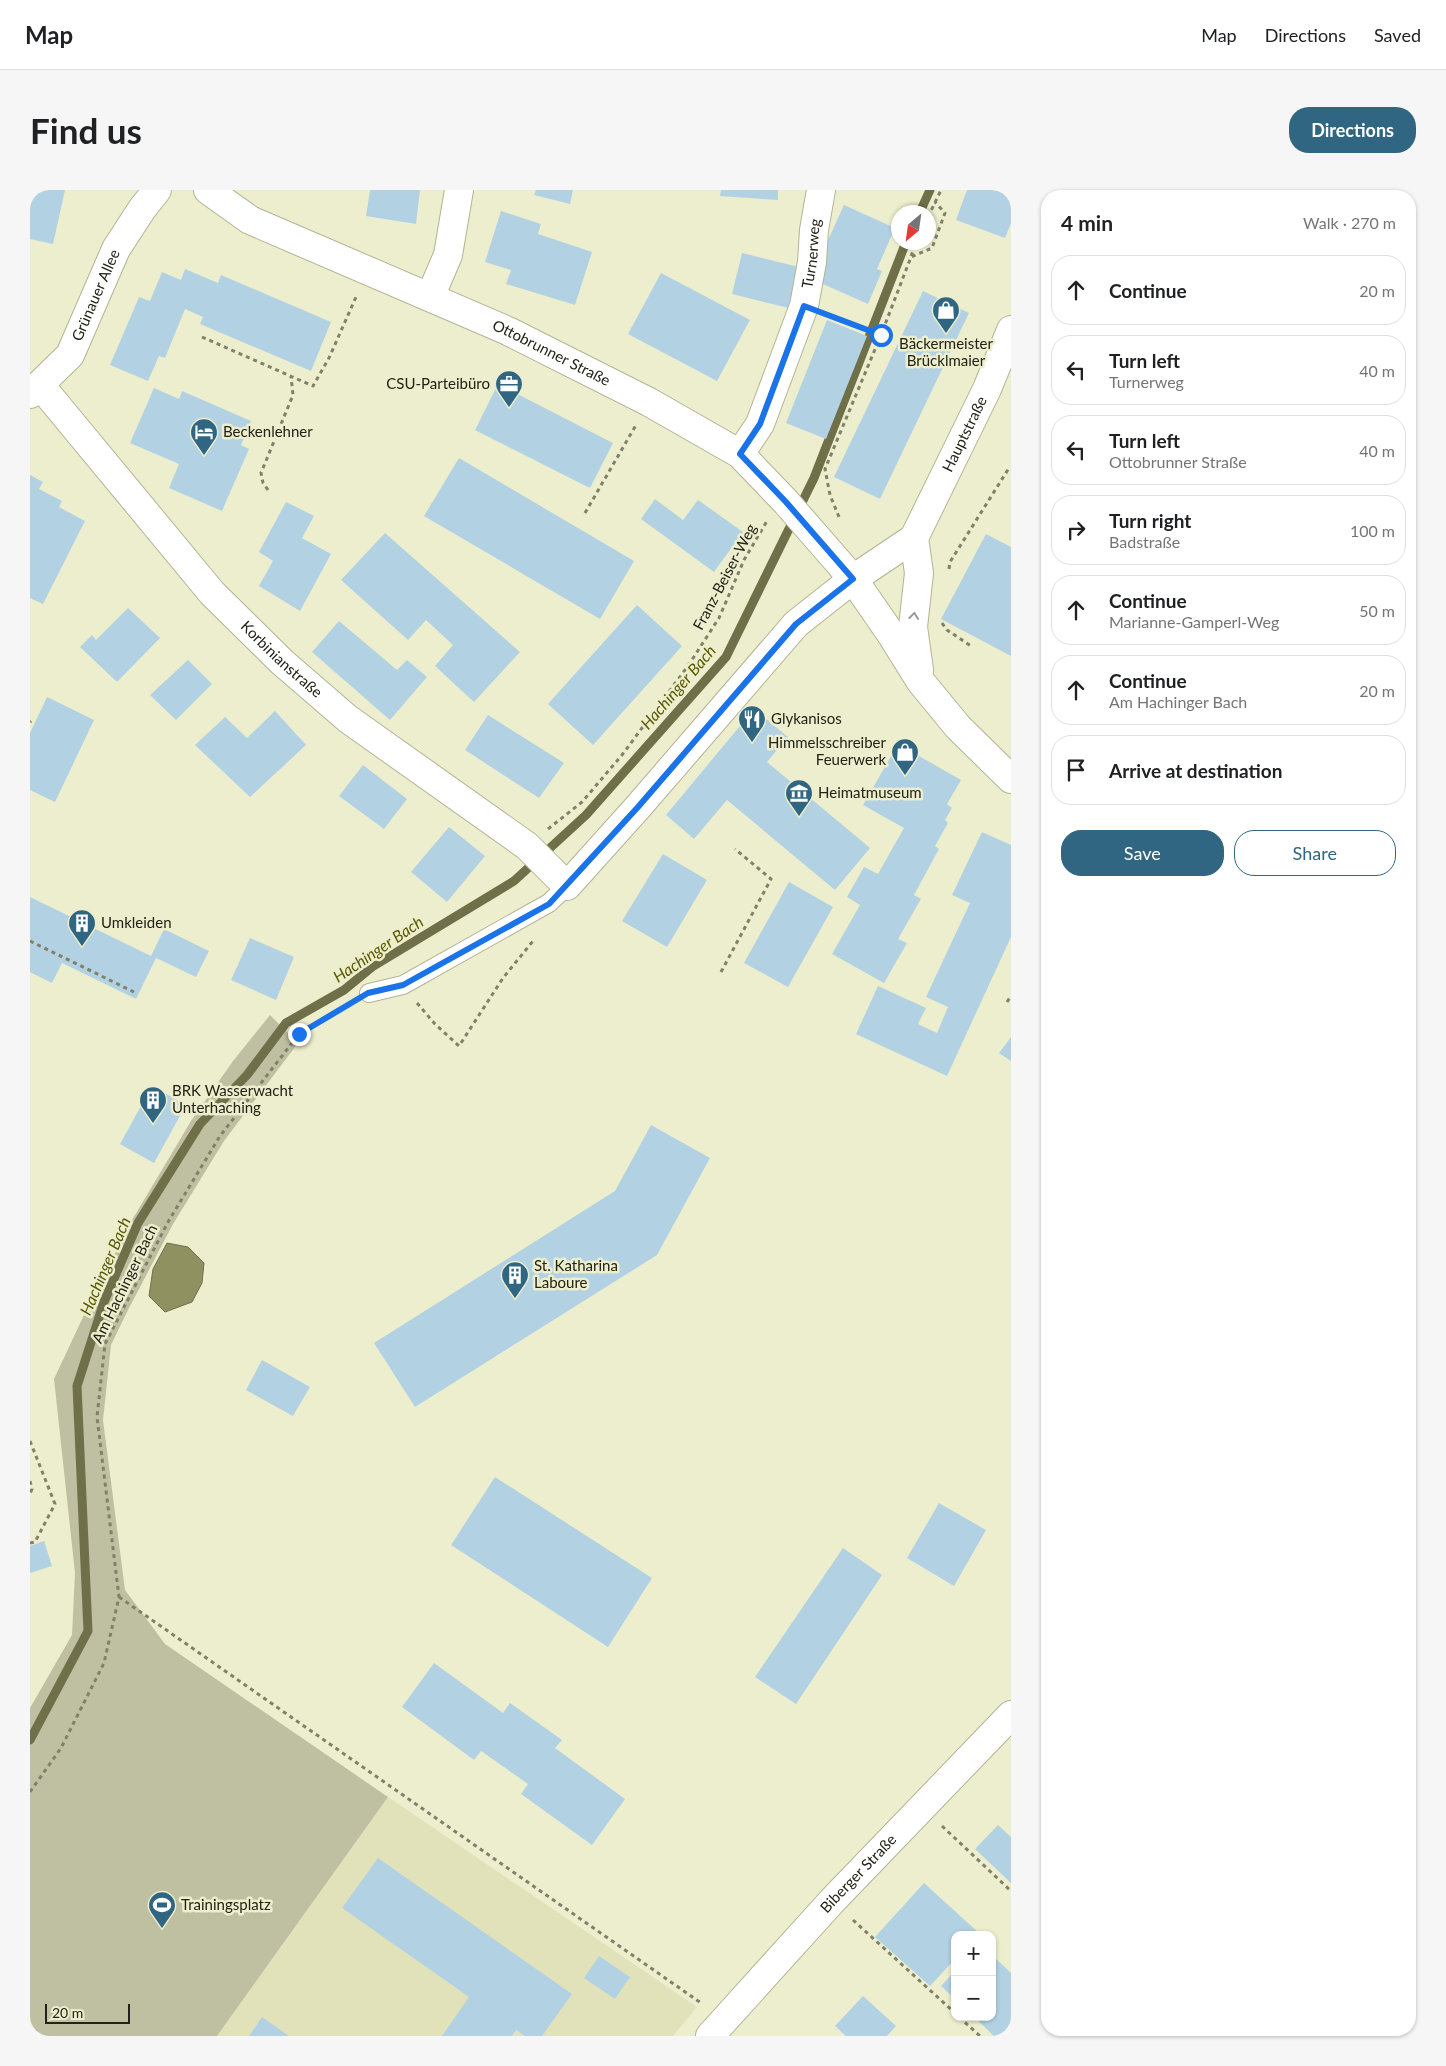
<!DOCTYPE html>
<html lang="en">
<head>
<meta charset="utf-8">
<style>
	:root { --surface:#fff; --page:#f6f6f6; --text:#202124; --muted:#757577; --line:#e0e0e0; --accent:#306681 }
	body { margin:0; font-family:Lato,sans-serif; background:var(--page); color:var(--text) }
	.controls { position:absolute; right:15px; bottom:15px; display:grid; overflow:hidden; border-radius:10px; box-shadow:0 1px 4px #0004 }
	.controls button { width:45px; height:45px; display:grid; place-items:center; padding:0; border:0; border-bottom:1px solid var(--line); background:var(--surface); color:var(--text); font:25px sans-serif }
	.compass { position:absolute; left:861px; top:15px; width:45px; height:45px; border-radius:50%; background:var(--surface); box-shadow:0 1px 4px #0004; rotate:209deg }
	.scale { position:absolute; left:15px; bottom:12px; width:85px; box-sizing:border-box; padding-left:5px; border:2px solid #222216; border-top:0; font-size:14px; line-height:18px; white-space:nowrap; color:#222216; -webkit-text-stroke:4px #edeecd; paint-order:stroke }
	.stop { position:absolute; width:15px; height:15px; margin:-11px; border:4px solid #1a73e8; border-radius:50%; background:#fff }
	.stop.end { background:#1a73e8; border-color:#fff; box-shadow:0 1px 5px #0008 }
	.list { margin:0; padding:0; list-style:none }
	h2 { display:flex; justify-content:space-between; align-items:center; height:65px; margin:0; padding:0 20px; font-size:21px }
	h2 small { font-size:16px; font-weight:400; color:var(--muted) }
	.list li { display:grid; grid-template-columns:32px 1fr auto; gap:15px; align-items:center; box-sizing:border-box; height:70px; margin:0 10px 10px; padding:0 10px; border:1px solid var(--line); border-radius:20px }
	.list b { display:block; font-size:19px; white-space:nowrap }
	.list p { margin:0; font-size:16px; white-space:nowrap; color:var(--muted) }
	.list em { font-size:16px; font-style:normal; color:var(--muted) }
	.actions { display:flex; gap:10px; padding:15px 20px }
	.actions a { flex:1; padding:11px 0; border:1px solid var(--accent); border-radius:20px; text-align:center; font-size:18px; color:var(--accent) }
	.actions .main { background:var(--accent); color:#fff }
	.icon { flex:none; width:28px; height:28px; fill:none; stroke:currentColor; stroke-width:2; stroke-linecap:round; stroke-linejoin:round }
	.map { position:relative; flex:none; width:981px; height:1846px; overflow:hidden; border-radius:20px }
	header { display:flex; align-items:center; gap:30px; box-sizing:border-box; height:70px; padding:0 25px; background:var(--surface); border-bottom:1px solid var(--line) }
	header strong { font-size:24px }
	nav { display:flex; gap:28px; margin-inline-start:auto; font-size:18px }
	.intro { display:flex; align-items:center; justify-content:space-between; box-sizing:border-box; height:120px; padding:0 30px }
	h1 { margin:0; font-size:35px }
	.button { padding:12px 22px; border-radius:20px; background:var(--accent); color:#fff; font-size:18px; font-weight:700 }
	main { display:flex; gap:30px; padding:0 30px }
	aside { flex:1; background:var(--surface); border-radius:20px; box-shadow:0 1px 4px #0004 }
	.map>svg:first-child { display:block }
	.built { fill:#e1e2ba }
	.green { fill:#bfc0a1 }
	.water { fill:#909161; stroke:#6f704a }
	.lines { fill:none; stroke-linecap:round; stroke-linejoin:round }
	.stream { stroke:#6f704a; stroke-width:9 }
	.building { fill:#b2d2e4 }
	.lane-casing { stroke:#b2b495; stroke-width:20 }
	.street-casing { stroke:#b2b495; stroke-width:30 }
	.secondary-casing { stroke:#b2b495; stroke-width:30 }
	.path { stroke:#80816b; stroke-width:3; stroke-dasharray:4 4; stroke-linecap:butt }
	.lane { stroke:#fff; stroke-width:18 }
	.street { stroke:#fff; stroke-width:28 }
	.secondary { stroke:#fff; stroke-width:28 }
	.oneway { stroke:#9c9c96 }
	.route { stroke:#1a73e8; stroke-width:6 }
	.labels { text-anchor:middle; stroke-width:5; stroke-linejoin:round; paint-order:stroke }
	.street-label { font-size:15px; fill:#222216; stroke:#edeecd }
	.poi-label { font-size:15px; fill:#222216; stroke:#edeecd; text-anchor:start }
	.water-label { font-size:16px; font-style:italic; fill:#5a5901; stroke:#edeecd }
</style>
</head>
<body>
<header>
<strong>Map</strong>
<nav><a>Map</a><a>Directions</a><a>Saved</a></nav>
</header>
<div class="intro"><h1>Find us</h1><a class="button">Directions</a></div>
<main>
<div class="map">
<svg width="981" height="1846" viewBox="0 0 981 1846">
	<rect width="100%" height="100%" fill="#edeecd"/>
	<!-- built -->
	<path class="built" d="M358,1607L667,1817L643,1846H187Z"/>
	<!-- green -->
	<path class="green" d="M240,825L268,853L194,951L143,1034L98,1120L81,1155L73,1230L95,1400L135,1454L358,1607L187,1846H8L0,1841V1518L42,1445L45,1383L24,1189L61,1110L102,1030L161,931L203,871Z"/>
	<!-- water -->
	<path class="water" d="M137,1053L158,1057L174,1073L172,1093L162,1112L135,1122L119,1106L123,1079Z"/>
	<g class="lines">
		<!-- stream -->
		<path class="stream" d="M890,22L900,0
			M0,1550L58,1441L47,1196L74,1112L108,1033L170,934L217,885L256,833L314,800L342,777L484,691L556,625L696,467L784,288L876,52"/>
	</g>
	<!-- building -->
	<path class="building" d="M0,0H35L23,54L0,49Z
		M340,0H390L386,34L336,26Z
		M506,0H543L540,14L504,5Z
		M691,0H748V10L690,6Z
		M937,0H981V33L975,48L926,30Z
		M814,15L865,38L847,79L852,81L838,114L786,91L798,63L793,61Z
		M471,21L511,34L508,44L562,62L545,115L476,94L481,80L455,72Z
		M712,63L777,79L767,120L702,104Z
		M155,79L188,93L191,85L301,132L281,181L170,134L173,127L155,119L135,168L129,166L118,191L80,175L109,107L120,111L132,82L151,90Z
		M631,83L720,130L687,191L598,144Z
		M893,101L939,123L850,309L804,287Z
		M797,130L837,146L796,249L756,233Z
		M468,194L583,253L560,298L445,240Z
		M124,198L149,209L152,201L221,231L211,255L219,259L192,321L139,298L149,274L100,253Z
		M429,268L604,371L570,429L394,326Z
		M0,285L13,292L9,299L32,311L29,317L55,331L13,414L0,408Z
		M625,309L653,330L668,310L713,342L684,382L611,329Z
		M256,312L284,326L272,348L301,364L270,421L229,396L243,371L229,362Z
		M355,343L490,462L444,512L405,476L423,455L396,430L378,450L311,390Z
		M956,344L981,357V466L911,429Z
		M607,415L652,456L563,555L518,514Z
		M98,418L130,448L87,492L50,457L62,445L66,450Z
		M309,431L367,480L377,470L397,487L360,530L282,462Z
		M158,470L182,494L146,530L120,505Z
		M17,507L64,530L25,612L0,600V543Z
		M724,519L758,547L737,572L840,658L805,700L697,610L664,649L636,625Z
		M245,521L276,555L220,607L165,555L195,527L217,548Z
		M458,525L534,573L509,608L435,560Z
		M868,554L931,590L917,614L922,618L915,630L918,633L905,656L909,659L884,705L891,709L868,749L877,753L854,793L802,764L830,715L817,707L834,677L848,684L874,638L833,615Z
		M333,575L377,609L354,639L309,606Z
		M419,637L455,666L417,712L381,682Z
		M952,642L981,655V747L917,886L826,844L848,796L896,818L888,834L907,843L918,817L896,807L940,713L922,705Z
		M633,664L677,690L637,757L592,731Z
		M759,692L803,717L758,797L714,773Z
		M0,707L121,766L134,739L179,761L166,787L126,768L106,809L32,773L22,793L0,782Z
		M220,748L264,767L246,810L201,790Z
		M981,847V871L969,863Z
		M122,896L156,915L124,973L90,954Z
		M621,935L680,968L627,1065L385,1217L344,1153L585,1001Z
		M232,1170L280,1197L263,1226L216,1200Z
		M465,1287L622,1388L578,1457L421,1355Z
		M909,1313L956,1340L924,1396L877,1368Z
		M14,1351L22,1376L0,1383V1356Z
		M813,1358L852,1385L766,1514L725,1487Z
		M404,1473L473,1523L480,1513L532,1550L525,1558L595,1609L562,1655L491,1604L498,1594L451,1561L444,1570L372,1517Z
		M968,1635L981,1647V1693L945,1659Z
		M348,1668L542,1804L512,1846H495L486,1840L482,1846H412L439,1807L312,1718Z
		M894,1693L949,1743L947,1745H925V1769L900,1796L845,1747Z
		M962,1765L981,1783V1846H964L944,1827H962Z
		M569,1766L600,1787L585,1809L554,1788Z
		M925,1781V1809L911,1796Z
		M833,1806L866,1836L857,1846H816L805,1836Z
		M232,1827L259,1846H219Z"/>
	<g class="lines">
		<!-- lane casing -->
		<g class="lane-casing">
			<path id="lane" d="M339,803L373,795L519,713L537,696"/>
		</g>
		<!-- street casing -->
		<g class="street-casing">
			<g id="street">
				<path d="M400,107L418,65L429,0"/>
				<path id="s1" d="M10,195L182,403L252,472L318,529L497,656L537,696L608,617L766,434L823,389"/>
				<path id="s2" d="M0,204L40,165L86,59L112,19L127,0"/>
				<path id="s3" d="M710,264L730,234L774,116L782,72L784,40L791,0"/>
			</g>
		</g>
		<!-- secondary casing -->
		<g class="secondary-casing">
			<g id="secondary">
				<path id="s4" d="M178,0L220,30L478,141L619,212L710,264L756,312L823,389L861,444L891,492L928,537L981,589"/>
				<path d="M884,348L889,383L883,437L889,480"/>
				<path id="s5" d="M823,389L884,348L957,199L981,140"/>
				<path id="s6" d="M680,1846L802,1711L981,1525"/>
			</g>
		</g>
		<!-- path -->
		<path class="path" d="M898,27L911,0
			M881,66L887,52
			M800,125L851,145
			M172,147L283,196L299,168L326,107
			M238,300L233,293L231,283L263,205L261,187
			M555,323L606,235
			M809,327L800,305L795,279L851,145L881,67L902,58L915,23L905,12
			M919,379L920,372L979,278
			M912,433L917,440L941,456
			M0,532L1,531
			M518,639L552,612L592,565L658,476L689,428L714,370L737,331
			M0,751L104,802
			M691,782L741,689L705,659
			M977,812L981,806
			M387,813L405,834L429,856L473,788L503,751
			M0,1251L25,1314L5,1352L0,1353
			M0,1291L2,1299L0,1304
			M89,1407L671,1813
			M0,1602L31,1558L74,1473L89,1407L67,1227L75,1154L138,1032L190,946L269,844L319,815
			M912,1636L981,1701
			M823,1730L925,1823
			M929,1827L950,1846"/>
		<!-- lane -->
		<use href="#lane" class="lane"/>
		<!-- street -->
		<use href="#street" class="street"/>
		<!-- secondary -->
		<use href="#secondary" class="secondary"/>
	</g>
	<!-- one-way arrows -->
	<defs><path id="oneway-chevron" d="M-2-3.5L2.5 0L-2 3.5" fill="none" stroke-width="1.6" stroke-linecap="round" stroke-linejoin="round" transform="scale(1.25)"/></defs>
	<use class="oneway" href="#oneway-chevron" transform="translate(884 426) rotate(-83)"/>
	<g class="lines">
		<!-- route -->
		<path class="route" d="M269,844L338,803L373,795L519,714L608,617L766,434L823,389L756,312L710,264L730,234L774,116L851,145"/>
	</g>
	<!-- icons -->
	<defs>
		<g id="shop-pin" transform="scale(1.4375)"><path d="M0 17L-7.5 6A9.5 9.5 0 1 1 7.5 6Z" fill="#306681" stroke="#edeecd"/><path d="M-5-2.5h2.3a2.7 3.5 0 0 1 5.4 0H5L5.5 6h-11ZM-1.5-2.5h3a1.5 2.3 0 0 0-3 0Z" fill="#fff"/></g>
		<g id="office-pin" transform="scale(1.4375)"><path d="M0 17L-7.5 6A9.5 9.5 0 1 1 7.5 6Z" fill="#306681" stroke="#edeecd"/><path d="M-6-3h4V-5.5h4V-3h4V5H-6ZM-1-4.5V-3h2v-1.5ZM-6 0V1H6V0Z" fill="#fff"/></g>
		<g id="hotel-pin" transform="scale(1.4375)"><path d="M0 17L-7.5 6A9.5 9.5 0 1 1 7.5 6Z" fill="#306681" stroke="#edeecd"/><path d="M-6-4.5h1.5V1H6V5H4.5V3h-9V5H-6ZM-4 0a1.8 1.8 0 1 1 3.6 0ZM.5 0V-2.5h3Q6-2.5 6 0Z" fill="#fff"/></g>
		<g id="restaurant-pin" transform="scale(1.4375)"><path d="M0 17L-7.5 6A9.5 9.5 0 1 1 7.5 6Z" fill="#306681" stroke="#edeecd"/><path d="M-5-6h1v4h1v-4h1v4h1v-4h1v5L-1.5 .5V6h-2V.5L-5-1ZM5-6V6H3V1.5H1.5Q1.5-4 5-6Z" fill="#fff"/></g>
		<g id="museum-pin" transform="scale(1.4375)"><path d="M0 17L-7.5 6A9.5 9.5 0 1 1 7.5 6Z" fill="#306681" stroke="#edeecd"/><path d="M0-6L6-3V-2H-6V-3ZM-5-1h2V3h-2ZM-1-1h2V3h-2ZM3-1h2V3H3ZM-6 4H6V6H-6Z" fill="#fff"/></g>
		<g id="building-pin" transform="scale(1.4375)"><path d="M0 17L-7.5 6A9.5 9.5 0 1 1 7.5 6Z" fill="#306681" stroke="#edeecd"/><path d="M-4-6H4V6H1V3H-1V6H-4ZM-2.5-4.3h1.7v1.8h-1.7ZM.8-4.3h1.7v1.8H.8ZM-2.5-1h1.7V.8h-1.7ZM.8-1h1.7V.8H.8Z" fill="#fff"/></g>
		<g id="stadium-pin" transform="scale(1.4375)"><path d="M0 17L-7.5 6A9.5 9.5 0 1 1 7.5 6Z" fill="#306681" stroke="#edeecd"/><path d="M0-5a6.5 5 0 1 0 0 10a6.5 5 0 1 0 0-10ZM-3.5-1.8h7v3.6h-7Z" fill="#fff"/></g>
	</defs>
	<g fill-rule="evenodd">
		<use href="#shop-pin" x="916" y="120"/>
		<use href="#office-pin" x="479" y="194"/>
		<use href="#hotel-pin" x="174" y="242"/>
		<use href="#restaurant-pin" x="722" y="529"/>
		<use href="#shop-pin" x="875" y="562"/>
		<use href="#museum-pin" x="769" y="603"/>
		<use href="#building-pin" x="52" y="733"/>
		<use href="#building-pin" x="123" y="910"/>
		<use href="#building-pin" x="485" y="1085"/>
		<use href="#stadium-pin" x="132" y="1715"/>
	</g>
	<g class="labels">
		<!-- street labels -->
		<g class="street-label">
			<text dy="5" stroke="none"><textPath href="#s3" startOffset="215">Turnerweg</textPath></text>
			<text dy="5" stroke="none"><textPath href="#s2" startOffset="121">Grünauer Allee</textPath></text>
			<text dy="5" stroke="none"><textPath href="#s4" startOffset="381">Ottobrunner Straße</textPath></text>
			<text dy="5" stroke="none"><textPath href="#s5" startOffset="189">Hauptstraße</textPath></text>
			<text transform="translate(695 387) rotate(-62)" y="5">Franz-Beiser-Weg</text>
			<text dy="5" stroke="none"><textPath href="#s1" startOffset="366">Korbinianstraße</textPath></text>
			<text transform="translate(95 1094) rotate(-64)" y="5">Am Hachinger Bach</text>
			<text dy="5" stroke="none"><textPath href="#s6" startOffset="220">Biberger Straße</textPath></text>
		</g>
		<!-- poi labels -->
		<g class="poi-label">
			<text x="916" y="159" text-anchor="middle">Bäckermeister<tspan x="916" dy="17">Brücklmaier</tspan></text>
			<text x="460" y="199" text-anchor="end">CSU-Parteibüro</text>
			<text x="193" y="247">Beckenlehner</text>
			<text x="741" y="534">Glykanisos</text>
			<text x="856" y="558" text-anchor="end">Himmelsschreiber<tspan x="856" dy="17">Feuerwerk</tspan></text>
			<text x="788" y="608">Heimatmuseum</text>
			<text x="71" y="738">Umkleiden</text>
			<text x="142" y="906">BRK Wasserwacht<tspan x="142" dy="17">Unterhaching</tspan></text>
			<text x="504" y="1081">St. Katharina<tspan x="504" dy="17">Laboure</tspan></text>
			<text x="151" y="1720">Trainingsplatz</text>
		</g>
		<!-- water labels -->
		<g class="water-label">
			<text transform="translate(648 497) rotate(-49)" y="6">Hachinger Bach</text>
			<text transform="translate(348 759) rotate(-34)" y="6">Hachinger Bach</text>
			<text transform="translate(75 1076) rotate(-67)" y="6">Hachinger Bach</text>
		</g>
	</g>
</svg>
<div class="controls">
<button>+</button>
<button>−</button>
</div>
<svg class="compass" viewBox="-18 -18 36 36"><path d="M0-13l5 13h-10z" fill="#e53935"/><path d="M0 13l5-13h-10z" fill="#757577"/></svg>
<div class="scale">20 m</div>
<div class="stop" style="left:851px;top:145px"></div>
<div class="stop end" style="left:269px;top:844px"></div>
</div>
<aside>
<h2>4 min<small>Walk · 270 m</small></h2>
<ul class="list">
<li><svg class="icon" aria-label="ahead" viewBox="0 0 24 24"><path d="M12 20V5M6 11l6-6 6 6"/></svg><div><b>Continue</b></div><em>20 m</em></li>
<li><svg class="icon" aria-label="left" viewBox="0 0 24 24"><path d="M17 20v-9H6M10 6l-5 5 5 5"/></svg><div><b>Turn left</b><p>Turnerweg</p></div><em>40 m</em></li>
<li><svg class="icon" aria-label="left" viewBox="0 0 24 24"><path d="M17 20v-9H6M10 6l-5 5 5 5"/></svg><div><b>Turn left</b><p>Ottobrunner Straße</p></div><em>40 m</em></li>
<li><svg class="icon" aria-label="right" viewBox="0 0 24 24"><path d="M7 20v-9h11M14 6l5 5-5 5"/></svg><div><b>Turn right</b><p>Badstraße</p></div><em>100 m</em></li>
<li><svg class="icon" aria-label="ahead" viewBox="0 0 24 24"><path d="M12 20V5M6 11l6-6 6 6"/></svg><div><b>Continue</b><p>Marianne-Gamperl-Weg</p></div><em>50 m</em></li>
<li><svg class="icon" aria-label="ahead" viewBox="0 0 24 24"><path d="M12 20V5M6 11l6-6 6 6"/></svg><div><b>Continue</b><p>Am Hachinger Bach</p></div><em>20 m</em></li>
<li><svg class="icon" aria-label="arrive" viewBox="0 0 24 24"><path d="M6 21V4h12l-3 4 3 4H6"/></svg><div><b>Arrive at destination</b></div></li>
</ul>
<div class="actions"><a class="main">Save</a><a>Share</a></div>
</aside>
</main>
</body>
</html>
